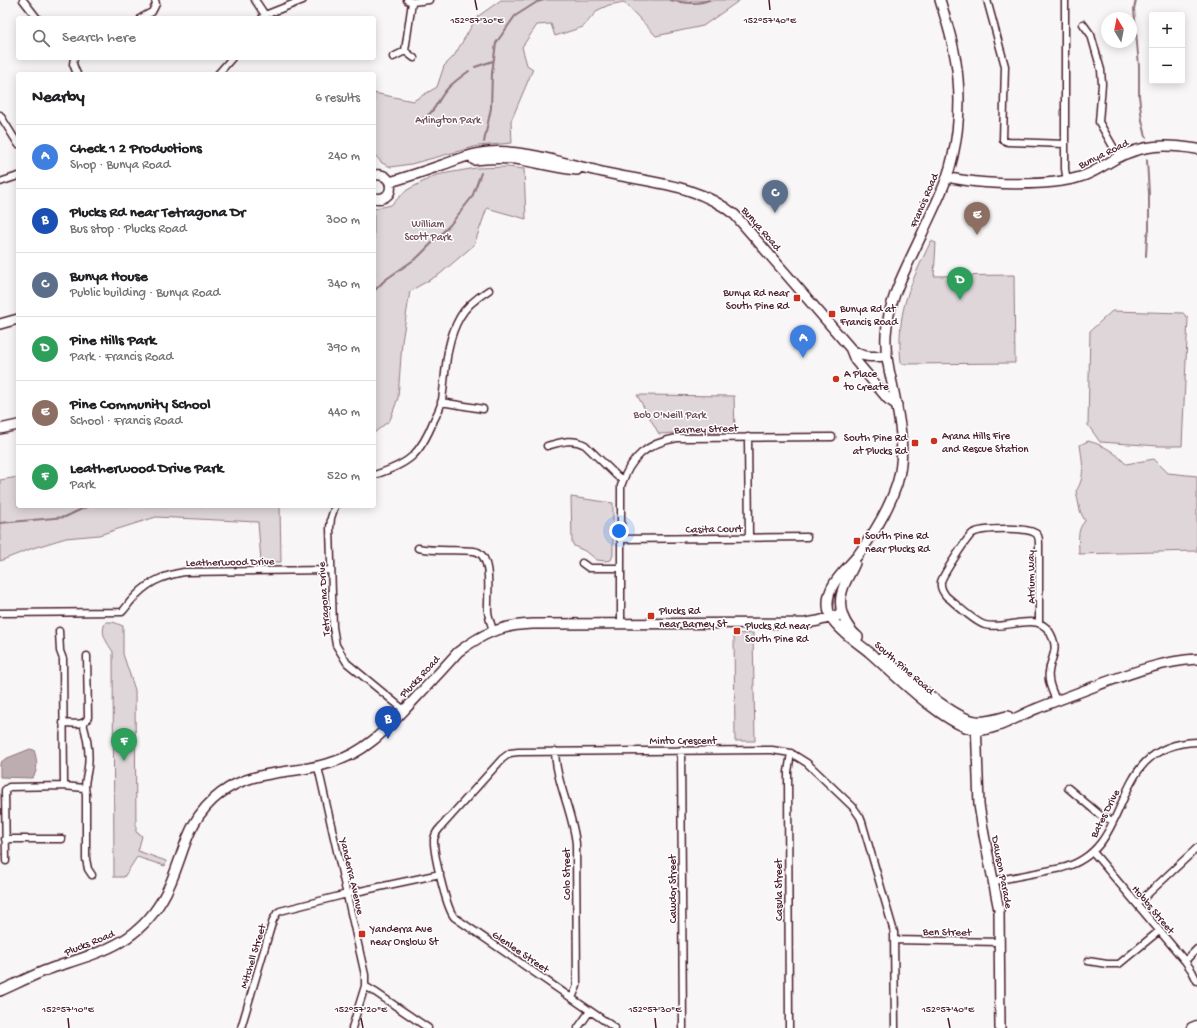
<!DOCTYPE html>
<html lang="en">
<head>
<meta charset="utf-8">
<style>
	:root { --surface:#fff; --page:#f6f6f6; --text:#202124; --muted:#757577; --line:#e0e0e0; --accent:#c8321e }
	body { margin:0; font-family:"Gochi Hand",sans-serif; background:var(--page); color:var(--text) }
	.controls { position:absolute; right:12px; top:12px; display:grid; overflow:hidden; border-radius:4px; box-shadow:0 2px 10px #0003 }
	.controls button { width:36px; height:36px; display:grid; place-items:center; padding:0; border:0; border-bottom:1px solid var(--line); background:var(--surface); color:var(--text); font:20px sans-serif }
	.compass { position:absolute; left:1101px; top:12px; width:36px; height:36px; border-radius:50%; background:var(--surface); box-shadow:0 2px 10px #0003; rotate:350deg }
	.you { position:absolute; left:619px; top:531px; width:14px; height:14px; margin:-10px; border:3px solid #fff; border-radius:50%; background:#1a73e8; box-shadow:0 0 0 6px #1a73e833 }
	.badge { display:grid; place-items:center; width:26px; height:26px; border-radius:50%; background:var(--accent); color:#fff; font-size:13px; font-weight:700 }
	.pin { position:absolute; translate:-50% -33px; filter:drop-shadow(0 1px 2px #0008) }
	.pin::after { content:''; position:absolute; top:21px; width:14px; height:12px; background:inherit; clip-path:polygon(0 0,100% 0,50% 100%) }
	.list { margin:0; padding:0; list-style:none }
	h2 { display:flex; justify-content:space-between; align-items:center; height:52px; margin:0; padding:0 16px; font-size:17px }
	h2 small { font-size:13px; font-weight:400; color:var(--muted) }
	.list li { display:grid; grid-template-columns:26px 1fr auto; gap:12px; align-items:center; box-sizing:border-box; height:64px; padding:0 16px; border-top:1px solid var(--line) }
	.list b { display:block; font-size:15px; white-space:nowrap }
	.list p { margin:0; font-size:13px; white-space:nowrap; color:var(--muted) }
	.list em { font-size:13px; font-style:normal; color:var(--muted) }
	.icon { flex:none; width:22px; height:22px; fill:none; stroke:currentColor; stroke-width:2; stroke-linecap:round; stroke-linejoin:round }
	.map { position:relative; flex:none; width:1197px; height:1028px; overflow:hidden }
	.search { position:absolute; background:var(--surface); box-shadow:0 2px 10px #0003; left:16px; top:16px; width:360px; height:44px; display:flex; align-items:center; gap:10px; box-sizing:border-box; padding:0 14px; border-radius:4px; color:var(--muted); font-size:15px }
	.panel { position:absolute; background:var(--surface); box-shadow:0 2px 10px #0003; left:16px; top:72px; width:360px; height:436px; border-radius:4px }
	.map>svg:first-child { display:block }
	.green { fill:#ded6d9; stroke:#947a82 }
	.water { fill:#bdadb0; stroke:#8f747b }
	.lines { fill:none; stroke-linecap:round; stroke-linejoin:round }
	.stream { stroke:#8f747b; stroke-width:2 }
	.street-casing { stroke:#4a1f2b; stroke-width:9 }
	.secondary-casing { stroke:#4a1f2b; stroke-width:12 }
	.primary-casing { stroke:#4a1f2b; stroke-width:13 }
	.street { stroke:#fff; stroke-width:6 }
	.secondary { stroke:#fff; stroke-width:9 }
	.primary { stroke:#fff; stroke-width:10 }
	.ticks { fill:none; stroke:#4a1f2b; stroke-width:1.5 }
	.poi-dot { fill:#c8321e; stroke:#fff; stroke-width:1.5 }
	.labels { text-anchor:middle; stroke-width:3; stroke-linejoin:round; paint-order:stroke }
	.park-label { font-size:11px; fill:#6f4d56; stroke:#fff }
	.street-label { font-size:11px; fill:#4a1f2b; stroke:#fff }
	.poi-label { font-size:11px; fill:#4a1f2b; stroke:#fff; text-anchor:start }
	.ticks-label { font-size:10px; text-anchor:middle; fill:#4a1f2b; stroke:#fff; stroke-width:3; stroke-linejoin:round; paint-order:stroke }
</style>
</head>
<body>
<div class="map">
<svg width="1197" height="1028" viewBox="0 0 1197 1028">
	<rect width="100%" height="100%" fill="#f8f6f7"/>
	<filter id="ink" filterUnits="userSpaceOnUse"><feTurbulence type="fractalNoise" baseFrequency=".025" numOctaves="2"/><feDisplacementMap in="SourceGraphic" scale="8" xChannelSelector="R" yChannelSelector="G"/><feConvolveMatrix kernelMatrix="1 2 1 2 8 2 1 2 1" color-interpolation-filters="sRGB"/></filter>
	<g filter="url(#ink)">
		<!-- green -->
		<path class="green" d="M501,0H740L703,26L656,36L624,2L609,5L598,10L583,27L555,36L551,24L537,25L522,47L527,65L533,69L511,121L512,143L478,146L411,164L391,167L382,163L374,154V93L413,101L437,87L444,66L454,56L477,17Z
			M508,167L524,169L526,219L487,208L474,245L440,274L410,291L402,342L398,398L390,420L374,433V209L391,205L407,190L436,175L476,168Z
			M931,241L936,243L934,276L1014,275L1015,363L901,364C896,311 909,287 931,241Z
			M1112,311L1183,313L1188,318L1182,446H1159L1100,442L1088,425L1090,331Z
			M637,395L734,396L735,432L675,433L659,434Z
			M1088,441C1106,446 1113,451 1126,464L1154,459L1168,473L1197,476V551L1079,554C1079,542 1076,530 1085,521L1080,511L1076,491C1086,477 1082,460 1080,445Z
			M18,477V506H280L281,562H261L258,522L156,517L99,535L66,538L33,548L0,561V480Z
			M571,497L613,503V555L611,560L605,561L597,560L587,552L574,546L572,542Z
			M106,622H113L123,626V654L135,690L136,832L142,836L138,851L166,861L165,866L137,857L124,877H114L113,652C107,642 99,633 106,622Z
			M753,633L755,741H735L734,634Z"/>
		<!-- water -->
		<path class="water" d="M30,749L34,750C37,759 39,771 32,778L0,777V763L5,759Z"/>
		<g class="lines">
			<!-- stream -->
			<path class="stream" d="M670,0C683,3 697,5 709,0
				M1136,0L1134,9L1139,66V96L1142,120L1146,137
				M475,67L493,61
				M417,121C436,115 436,100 449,87C455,81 462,76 469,71
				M484,142L491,108L492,73L496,43L515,16L537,2L544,0
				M1146,256L1147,235L1149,230V194L1147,160
				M374,291L385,280L418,257L450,225L472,197L481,173
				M0,523L65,517L88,506"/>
			<!-- street casing -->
			<g class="street-casing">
				<path id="street" d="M23,0L37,18
					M255,0L265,15
					M407,0L412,2L429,0
					M987,0L1005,66L1003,140L1008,142L1065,144
					M1065,0V169L1067,181
					M141,18L152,12L156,4L155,0
					M262,18L265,15L303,0
					M1083,24L1091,35L1101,70L1102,84L1099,122L1119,157
					M405,51L412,2
					M393,57L405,51L414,58
					M74,58L73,64L77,74
					M218,74L232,58
					M0,115L18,144
					M0,182L18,176
					M441,402L483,409
					M748,437L749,537
					M547,446C561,442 572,438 585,445L617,476L623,480
					M374,475C409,464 420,455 434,420C437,414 441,407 442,400C446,372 445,343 460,317C466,306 478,297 489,290
					M335,506L331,518L330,528L333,627L336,645L347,663L404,710
					M620,539L807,537
					M418,548C437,552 455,549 474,551C494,553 487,598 488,612C489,619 491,624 493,630
					M582,563L589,568H620
					M0,613L122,612C125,609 127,606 130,602C146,583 161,576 184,572L330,570
					M1039,623V544C1039,539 1039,535 1035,533C1027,527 982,528 973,533C968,536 942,576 941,582C940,588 943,592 946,596C956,604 974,622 985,625C1009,631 1042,607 1053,639C1058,651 1050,660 1049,672C1047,682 1053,692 1056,701
					M621,624V486C630,458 647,443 677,438L832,437
					M59,631L60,651L63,659L64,786
					M63,723C72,723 85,727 88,717L87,656
					M83,723C87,737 90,752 88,767C87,777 83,784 86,794V859L88,869L92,875
					M681,750L683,1028
					M555,751C556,783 573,812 576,844L577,986L572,998
					M318,767L365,975V986L352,1028
					M1068,788L1100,815L1113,821
					M5,839H62
					M1093,852L1185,961L1192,971L1197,981
					M6,861L5,790L9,787L64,786L84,788
					M994,881L1062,868C1139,848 1104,745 1197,742
					M1137,904L1197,848
					M894,940L1000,942
					M1088,961L1107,964H1119L1159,931
					M1185,961L1197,949
					M365,986L375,992L428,1028
					M241,1028L273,920L277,913L280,911L351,893L440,874
					M578,1028L590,1011
					M615,1028L454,917C446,907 433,852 434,839C435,834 437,831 440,828L502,759L510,753L518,752L772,750L791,753L807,763L853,807L860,817L862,822L894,932L895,1028
					M789,1028L788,772L791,753"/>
			</g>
			<!-- secondary casing -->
			<g class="secondary-casing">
				<path id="secondary" d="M940,0C948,26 956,52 958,79C961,112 957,149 946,180C939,199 930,216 922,234C907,267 888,299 886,335C885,352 888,367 892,383C899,416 907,451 897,484C889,508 873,535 858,555C846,570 827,584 828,605C828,612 831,619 836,624C845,635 858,643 869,652C892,672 947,728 977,730C997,731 1019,715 1038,708C1058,700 1078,693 1098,685C1131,673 1162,661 1197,659
					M474,160C488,158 501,158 515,159C536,162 556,168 577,170
					M374,175C396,171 396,203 374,198
					M947,177C980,185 1048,187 1080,177C1092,174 1104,165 1115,159C1143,144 1166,144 1197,149
					M390,182C407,177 425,171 442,165C457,160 471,153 488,152C525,149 562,163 598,171C645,183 695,182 735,215L851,349C862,358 873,357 886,356
					M0,324L18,319
					M851,350L855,360L888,399L897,405
					M0,429L18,425
					M855,563C851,573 844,582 842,592C837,609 845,626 858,637
					M882,657C903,673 951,717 975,721C986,723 998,718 1008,716
					M976,721L979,805L984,835L999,910L1000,1028
					M0,991C18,983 37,973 55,967C101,952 136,944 162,900C185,862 181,823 221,793C254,768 296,775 333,762C367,752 388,727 411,703C427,686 443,669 458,652C483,633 502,625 533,624L806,623L818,621L842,614"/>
			</g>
			<!-- primary casing -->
			<g class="primary-casing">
				<path id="primary" d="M1192,1028L1197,1026"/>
			</g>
			<!-- street -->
			<use href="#street" class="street"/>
			<!-- secondary -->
			<use href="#secondary" class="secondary"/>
			<!-- primary -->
			<use href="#primary" class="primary"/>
		</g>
	</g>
	<!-- ticks -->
	<path class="ticks" d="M475,0L477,10M769,0L770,10M68,1018L69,1028M361,1018L363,1028M655,1018L656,1028M948,1018L950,1028"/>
	<!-- markers -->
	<g class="poi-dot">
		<rect x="793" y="294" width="8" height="8" rx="2"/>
		<rect x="828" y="310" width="8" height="8" rx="2"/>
		<circle cx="836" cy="379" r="4"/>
		<circle cx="934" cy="441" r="4"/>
		<rect x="911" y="439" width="8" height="8" rx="2"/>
		<rect x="853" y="537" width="8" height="8" rx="2"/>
		<rect x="647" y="612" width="8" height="8" rx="2"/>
		<rect x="733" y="627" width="8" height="8" rx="2"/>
		<rect x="358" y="930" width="8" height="8" rx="2"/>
	</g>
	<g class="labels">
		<!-- park labels -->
		<g class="park-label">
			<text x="448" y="123">Arlington Park</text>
			<text x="428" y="227">William<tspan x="428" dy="13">Scott Park</tspan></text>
			<text x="670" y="418">Bob O'Neill Park</text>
		</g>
		<!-- street labels -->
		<g class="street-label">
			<text transform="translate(1103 153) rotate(-26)" y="4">Bunya Road</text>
			<text transform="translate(923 200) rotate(-67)" y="4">Francis Road</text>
			<text transform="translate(762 228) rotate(49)" y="4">Bunya Road</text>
			<text transform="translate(706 428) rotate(-2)" y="4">Barney Street</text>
			<text transform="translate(714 528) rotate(-1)" y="4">Casita Court</text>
			<text transform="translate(230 561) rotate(-1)" y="4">Leatherwood Drive</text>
			<text transform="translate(1030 577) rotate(-91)" y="4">Atrium Way</text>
			<text transform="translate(323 599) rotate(-94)" y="4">Tetragona Drive</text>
			<text transform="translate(905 667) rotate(41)" y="4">South Pine Road</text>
			<text transform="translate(419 676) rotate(-47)" y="4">Plucks Road</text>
			<text x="683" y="744">Minto Crescent</text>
			<text transform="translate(1104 813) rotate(-63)" y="4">Bates Drive</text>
			<text transform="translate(1003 872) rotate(79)" y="4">Dawson Parade</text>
			<text transform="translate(566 874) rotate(-90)" y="4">Colo Street</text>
			<text transform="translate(353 876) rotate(77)" y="4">Yanderra Avenue</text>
			<text transform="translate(672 889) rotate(-90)" y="4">Cawdor Street</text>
			<text transform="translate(778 890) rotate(-90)" y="4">Casula Street</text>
			<text transform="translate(1154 909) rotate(50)" y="4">Hobbs Street</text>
			<text transform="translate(947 931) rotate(1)" y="4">Ben Street</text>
			<text transform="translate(89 942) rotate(-22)" y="4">Plucks Road</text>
			<text transform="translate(521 951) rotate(34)" y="4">Glenlee Street</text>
			<text transform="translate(252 956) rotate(-73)" y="4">Mitchell Street</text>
		</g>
		<!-- poi labels -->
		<g class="poi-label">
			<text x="789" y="296" text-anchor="end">Bunya Rd near<tspan x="789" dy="13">South Pine Rd</tspan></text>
			<text x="840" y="312">Bunya Rd at<tspan x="840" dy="13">Francis Road</tspan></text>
			<text x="844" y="377">A Place<tspan x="844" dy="13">to Create</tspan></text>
			<text x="942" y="439">Arana Hills Fire<tspan x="942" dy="13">and Rescue Station</tspan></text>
			<text x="907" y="441" text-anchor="end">South Pine Rd<tspan x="907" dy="13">at Plucks Rd</tspan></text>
			<text x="865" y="539">South Pine Rd<tspan x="865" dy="13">near Plucks Rd</tspan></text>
			<text x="659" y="614">Plucks Rd<tspan x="659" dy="13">near Barney St</tspan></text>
			<text x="745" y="629">Plucks Rd near<tspan x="745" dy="13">South Pine Rd</tspan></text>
			<text x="370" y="932">Yanderra Ave<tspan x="370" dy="13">near Onslow St</tspan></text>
		</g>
	</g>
	<g class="ticks-label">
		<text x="477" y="23">152°57'30"E</text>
		<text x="770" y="23">152°57'40"E</text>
		<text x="68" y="1012">152°57'10"E</text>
		<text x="361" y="1012">152°57'20"E</text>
		<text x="655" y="1012">152°57'30"E</text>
		<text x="948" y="1012">152°57'40"E</text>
	</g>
</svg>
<div class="controls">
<button>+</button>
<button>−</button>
</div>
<svg class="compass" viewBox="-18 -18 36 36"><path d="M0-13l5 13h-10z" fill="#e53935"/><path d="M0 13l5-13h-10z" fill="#757577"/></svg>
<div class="you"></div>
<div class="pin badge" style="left:803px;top:358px;background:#3f7fe0">A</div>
<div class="pin badge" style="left:388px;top:739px;background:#1a4fb4">B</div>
<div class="pin badge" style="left:775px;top:213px;background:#5c6f8a">C</div>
<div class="pin badge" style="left:960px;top:300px;background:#2e9e5b">D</div>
<div class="pin badge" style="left:977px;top:235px;background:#8d6e63">E</div>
<div class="pin badge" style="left:124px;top:761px;background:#2e9e5b">F</div>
<div class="search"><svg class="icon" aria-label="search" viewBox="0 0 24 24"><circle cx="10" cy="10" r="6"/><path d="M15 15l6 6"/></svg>Search here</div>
<section class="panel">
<h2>Nearby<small>6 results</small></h2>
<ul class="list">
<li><span class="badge" style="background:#3f7fe0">A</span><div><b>Check 1 2 Productions</b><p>Shop · Bunya Road</p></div><em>240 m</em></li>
<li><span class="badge" style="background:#1a4fb4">B</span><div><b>Plucks Rd near Tetragona Dr</b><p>Bus stop · Plucks Road</p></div><em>300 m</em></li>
<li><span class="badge" style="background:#5c6f8a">C</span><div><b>Bunya House</b><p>Public building · Bunya Road</p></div><em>340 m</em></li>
<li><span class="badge" style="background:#2e9e5b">D</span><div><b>Pine Hills Park</b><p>Park · Francis Road</p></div><em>390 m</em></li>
<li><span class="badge" style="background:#8d6e63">E</span><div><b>Pine Community School</b><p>School · Francis Road</p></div><em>440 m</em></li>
<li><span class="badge" style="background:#2e9e5b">F</span><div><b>Leatherwood Drive Park</b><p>Park</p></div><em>520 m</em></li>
</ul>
</section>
</div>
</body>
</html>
